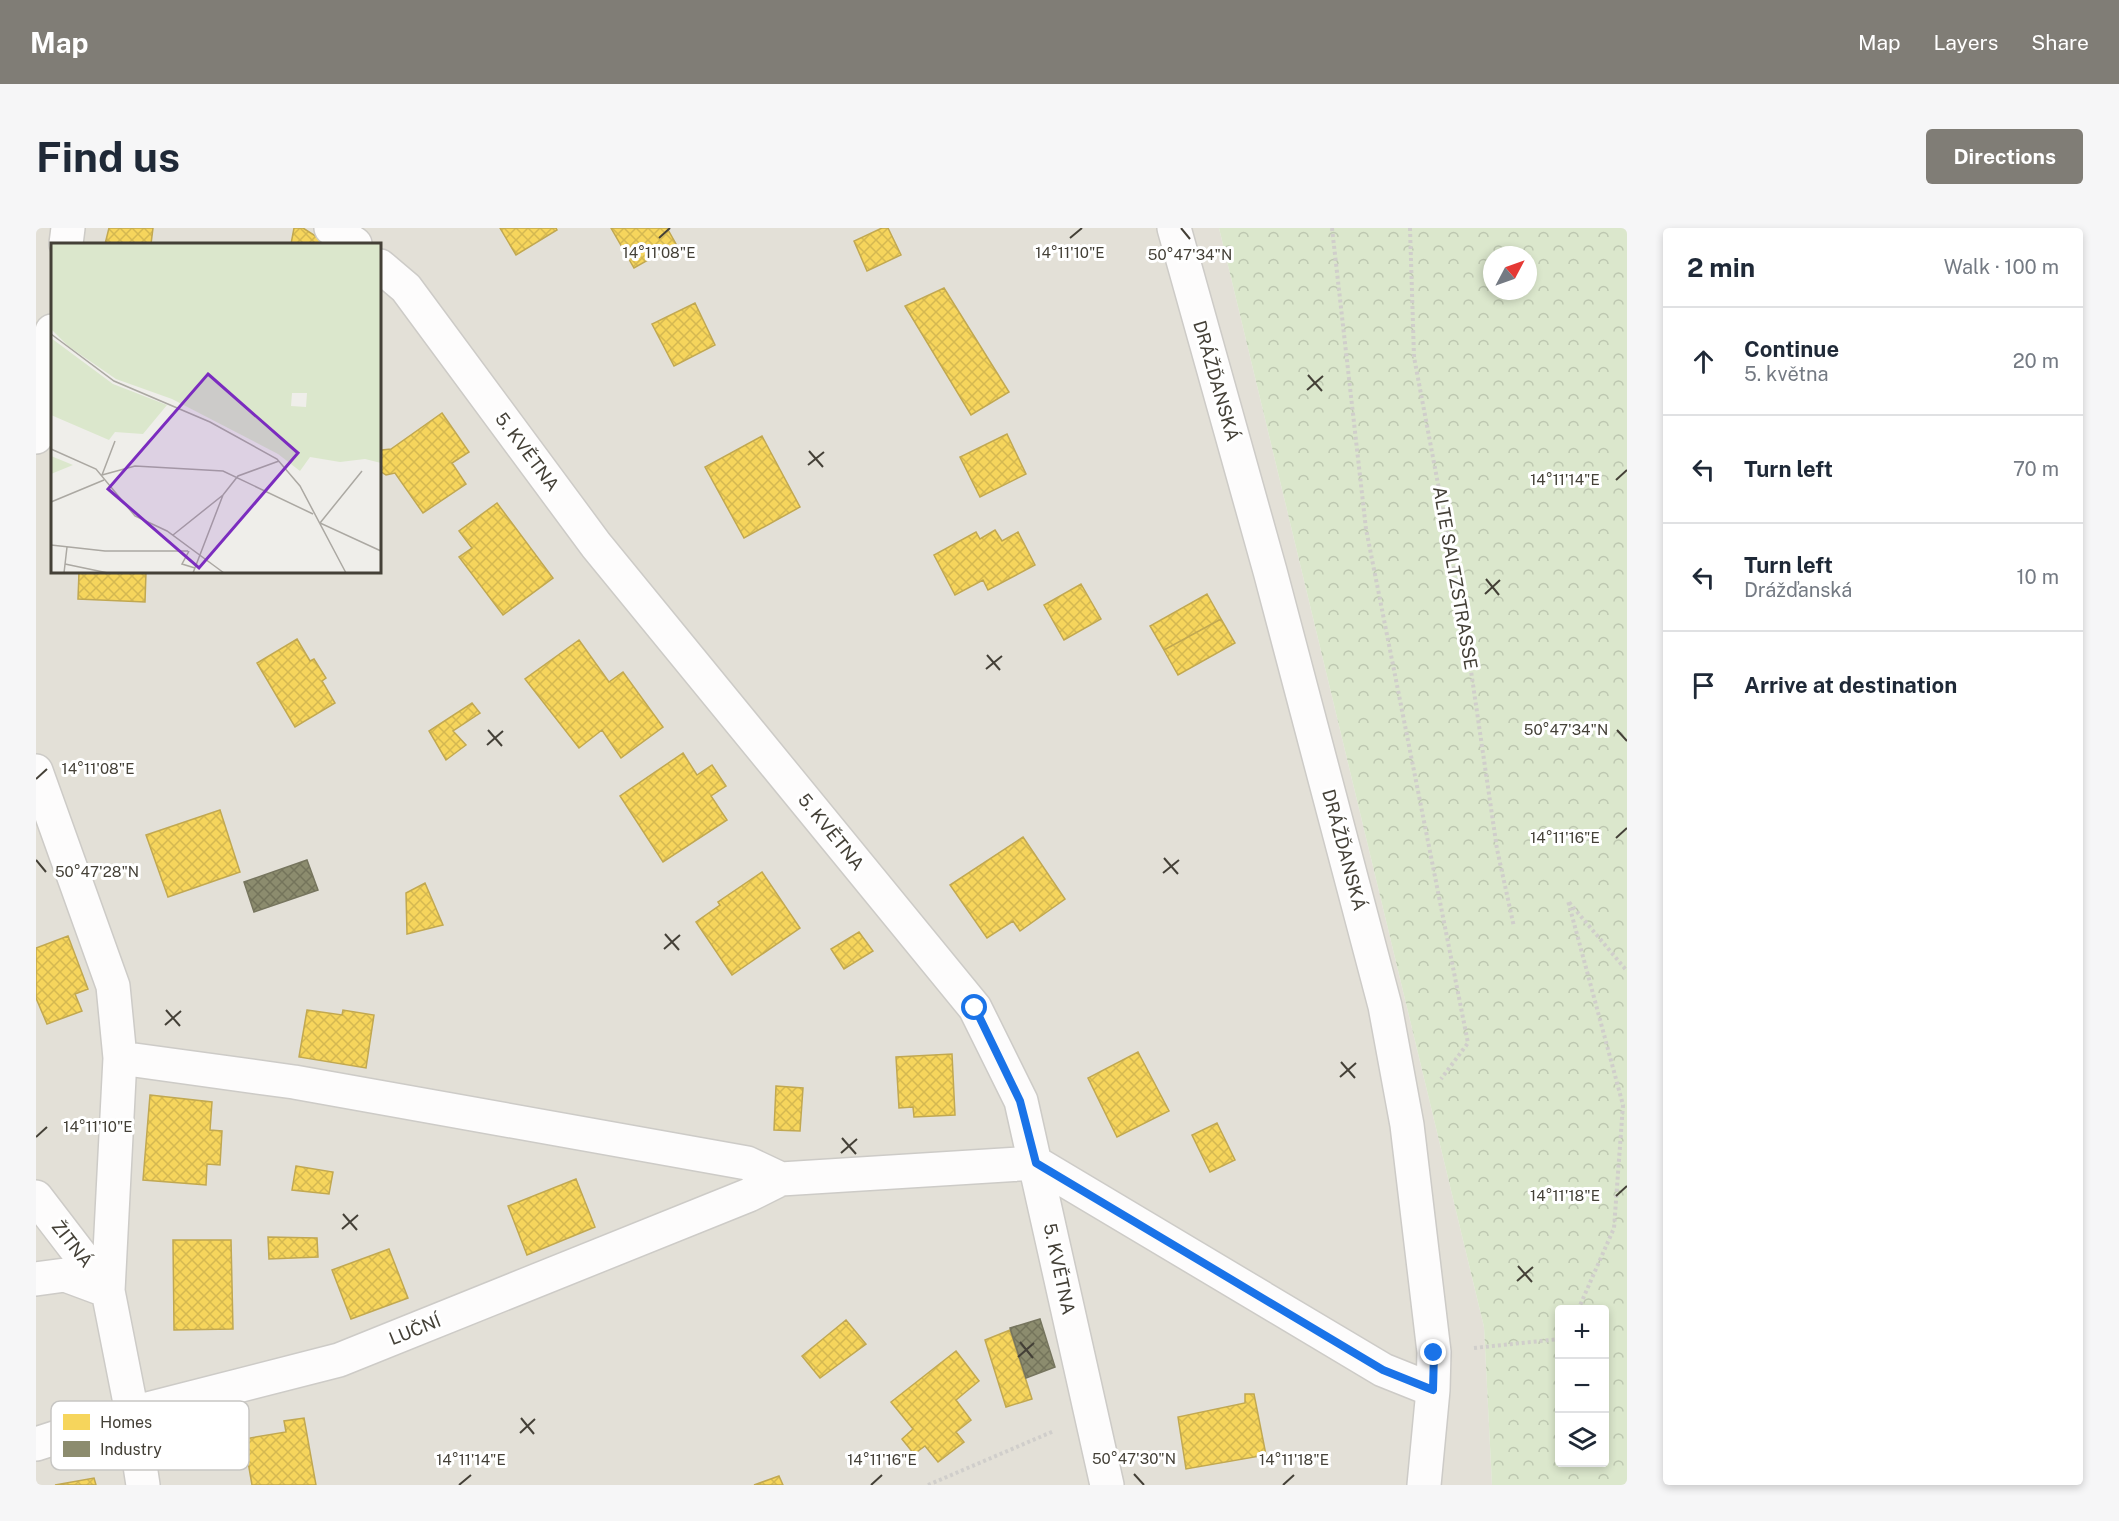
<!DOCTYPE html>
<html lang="en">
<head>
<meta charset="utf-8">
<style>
	:root { --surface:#fff; --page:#f6f6f7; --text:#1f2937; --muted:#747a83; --line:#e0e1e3; --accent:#807d76 }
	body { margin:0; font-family:"Public Sans",sans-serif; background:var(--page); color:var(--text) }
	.controls { position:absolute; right:18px; bottom:18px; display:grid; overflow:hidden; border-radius:6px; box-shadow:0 3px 9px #0003 }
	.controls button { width:54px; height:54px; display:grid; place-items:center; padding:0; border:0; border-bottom:2px solid var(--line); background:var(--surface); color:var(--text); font:30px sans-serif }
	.compass { position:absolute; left:1447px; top:18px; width:54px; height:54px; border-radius:50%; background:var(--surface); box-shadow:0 3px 9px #0003; rotate:49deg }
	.stop { position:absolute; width:18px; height:18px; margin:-14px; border:4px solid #1a73e8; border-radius:50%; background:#fff }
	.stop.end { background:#1a73e8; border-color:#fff; box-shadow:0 2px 6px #0008 }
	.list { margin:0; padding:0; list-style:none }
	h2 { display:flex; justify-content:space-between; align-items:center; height:78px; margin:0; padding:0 24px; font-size:26px }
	h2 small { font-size:20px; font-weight:400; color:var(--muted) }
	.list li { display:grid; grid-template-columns:39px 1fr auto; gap:18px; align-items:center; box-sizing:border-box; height:108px; padding:0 24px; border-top:2px solid var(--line) }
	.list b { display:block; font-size:22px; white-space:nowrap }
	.list p { margin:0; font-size:20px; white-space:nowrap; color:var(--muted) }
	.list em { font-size:20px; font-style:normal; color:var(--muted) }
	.icon { flex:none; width:33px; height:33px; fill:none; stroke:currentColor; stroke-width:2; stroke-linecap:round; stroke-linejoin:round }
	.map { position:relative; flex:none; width:1591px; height:1257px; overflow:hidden; border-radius:6px }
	header { display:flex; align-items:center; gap:36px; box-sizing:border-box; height:84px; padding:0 30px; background:var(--accent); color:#fff }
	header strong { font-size:28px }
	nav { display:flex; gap:33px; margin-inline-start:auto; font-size:21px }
	.intro { display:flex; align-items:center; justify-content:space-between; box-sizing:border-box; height:144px; padding:0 36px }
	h1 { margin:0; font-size:42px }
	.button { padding:15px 27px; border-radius:6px; background:var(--accent); color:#fff; font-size:21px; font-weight:700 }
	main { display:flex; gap:36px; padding:0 36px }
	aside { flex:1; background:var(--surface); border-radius:6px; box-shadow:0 3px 9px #0003 }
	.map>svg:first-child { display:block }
	.residential { fill:#e3e0d7; fill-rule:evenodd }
	.forest { fill:url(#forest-crowns); fill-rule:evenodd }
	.homes { fill:url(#homes-cross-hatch); stroke:#c1a851; stroke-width:1.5 }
	.industry { fill:url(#industry-cross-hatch); stroke:#76755e; stroke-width:1.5 }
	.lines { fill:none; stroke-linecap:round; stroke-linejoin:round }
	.minor-casing { stroke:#cdcbc7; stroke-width:36 }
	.path { stroke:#d0cecb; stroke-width:4; stroke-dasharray:3 3; stroke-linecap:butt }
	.minor { stroke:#fdfcfc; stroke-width:33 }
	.route { stroke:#1a73e8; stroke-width:8 }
	.ticks { fill:none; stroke:#444037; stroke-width:2 }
	.labels { text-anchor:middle; stroke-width:6; stroke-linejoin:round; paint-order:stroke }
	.street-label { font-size:18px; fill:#444037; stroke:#fff }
	.inset-road { fill:none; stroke:#aba8a2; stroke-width:1.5 }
	.view { fill:#7b2cbf; fill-opacity:0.15; stroke:#7b2cbf; stroke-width:3 }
	.inset-edge { fill:none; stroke:#444037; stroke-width:3 }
	.key { fill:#fff; stroke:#c7c6c3; stroke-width:1.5 }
	.key-label { font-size:16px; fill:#444037 }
	.ticks-label { font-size:15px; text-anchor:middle; fill:#444037; stroke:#fff; stroke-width:6; stroke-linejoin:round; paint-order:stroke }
</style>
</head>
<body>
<header>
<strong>Map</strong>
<nav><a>Map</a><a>Layers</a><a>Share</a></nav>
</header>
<div class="intro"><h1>Find us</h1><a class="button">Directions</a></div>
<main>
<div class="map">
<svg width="1591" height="1257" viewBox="0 0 1591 1257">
	<defs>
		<pattern id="forest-crowns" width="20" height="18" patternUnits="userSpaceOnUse" patternTransform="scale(1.5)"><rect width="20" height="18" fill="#dbe7cc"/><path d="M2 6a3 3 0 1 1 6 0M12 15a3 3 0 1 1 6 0" fill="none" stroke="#bdc7b0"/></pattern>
		<pattern id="homes-cross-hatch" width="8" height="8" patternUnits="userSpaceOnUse" patternTransform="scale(1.5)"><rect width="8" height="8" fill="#f6d55c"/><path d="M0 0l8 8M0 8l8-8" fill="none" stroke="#d4b851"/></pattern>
		<pattern id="industry-cross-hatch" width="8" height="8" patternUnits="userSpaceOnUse" patternTransform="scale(1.5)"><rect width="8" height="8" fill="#8c8c6e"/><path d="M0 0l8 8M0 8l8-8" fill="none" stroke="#74745b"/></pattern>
	</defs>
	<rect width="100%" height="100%" fill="#efeeea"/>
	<!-- residential -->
	<path class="residential" d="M0,0H1183L1448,1099L1456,1257H0ZM16,16H344V344H16Z"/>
	<!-- forest -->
	<path class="forest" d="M1183,0H1591V1257H1456L1448,1099ZM1456,27H1492V63H1456ZM1524,1082H1568V1234H1524Z"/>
	<!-- homes -->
	<path class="homes" d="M73,0H117L115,16H69Z
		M258,0H267L292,16H255Z
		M464,0H520L521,2L480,27Z
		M575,0H631L640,16L598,40Z
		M846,0H852L865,27L831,43L818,13Z
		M908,60L973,164L935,187L869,78Z
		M659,75L679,117L638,138L616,96Z
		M406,185L433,224L416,235L430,256L387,285L359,245L350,247L344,243V225L346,222L355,221Z
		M971,206L990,246L944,269L924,229Z
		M726,208L764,279L708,310L669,239Z
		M461,275L517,350L467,387L423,329L436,320L423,303Z
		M959,302L966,313L982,304L999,337L952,362L947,352L919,367L898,327L940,304L944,311Z
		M43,344H110L109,374L42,371Z
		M1045,356L1065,391L1028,412L1008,377Z
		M1171,366L1185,391L1128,422L1114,398Z
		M1185,391L1199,415L1142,447L1128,422Z
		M261,411L274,433L278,431L290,450L286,453L299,475L259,499L221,435Z
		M543,412L573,454L587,444L627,499L585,530L566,502L543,520L489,451Z
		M436,475L444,485L417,503L430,517L410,532L393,503Z
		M647,525L661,547L676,537L690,558L675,568L691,592L627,634L584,568Z
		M184,582L204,644L132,669L110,607Z
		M987,609L1029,671L984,703L977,693L951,710L914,657Z
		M726,644L764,700L696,747L660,694L684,677L682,674Z
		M389,655L407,697L371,706L370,665Z
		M823,704L837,723L808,741L795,721Z
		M32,708L52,761L39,766L46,783L11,796L0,770V720Z
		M271,782L306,787L307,782L338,787L330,840L263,829Z
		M1102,824L1133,883L1081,909L1052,850Z
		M916,826L919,887L878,889L877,879L863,880L860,829Z
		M740,858L767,860L764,903L738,902Z
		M114,867L176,874L174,902L186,903L184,937L171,936L170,957L107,952Z
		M1181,895L1199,932L1174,944L1156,907Z
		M260,938L297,944L293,966L256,962Z
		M540,951L559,999L491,1027L472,978Z
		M232,1009L281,1010L282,1029L233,1031Z
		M137,1012H195L197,1101L138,1102Z
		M353,1021L372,1070L315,1091L296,1042Z
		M810,1092L830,1116L784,1150L766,1128Z
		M974,1102L996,1171L970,1179L949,1112Z
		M920,1123L943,1153L920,1172L935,1192L920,1204L928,1214L902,1234L889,1218L878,1226L866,1211L877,1201L855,1174Z
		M1209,1166H1218L1230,1227L1150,1241L1142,1189L1209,1175Z
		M268,1190L280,1257H216L208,1211L250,1204L248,1193Z
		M743,1248L747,1257H718Z
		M58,1250L60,1257H19Z"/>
	<!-- industry -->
	<path class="industry" d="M271,632L282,662L218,684L208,654Z
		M1004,1091L1019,1139L990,1150L974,1100Z"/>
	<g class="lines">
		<!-- minor casing -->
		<g class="minor-casing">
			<path id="minor" d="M295,0L319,16
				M1138,0L1234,343L1349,778L1371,897L1398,1124L1397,1162L1388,1257
				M30,16L32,0
				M344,38L370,60L560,317L939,780L985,873L1071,1257
				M0,209L16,103
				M0,543L77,758L84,830L72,1063L96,1185L107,1257
				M84,830L258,854L711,935L745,951L1000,935L1347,1142L1397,1162
				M0,969L72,1063
				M0,1051L29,1047L72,1063
				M0,1216L96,1185L303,1132L713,967L745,951"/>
		</g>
		<!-- path -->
		<path class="path" d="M1296,0L1330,301L1432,815L1405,851
			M1374,0L1378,129L1427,388L1461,621L1478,699
			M1542,1082L1578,1000L1587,877L1532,673L1591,743
			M1438,1120L1524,1111
			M892,1257L1018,1203"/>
		<!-- minor -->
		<use href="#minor" class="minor"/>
	</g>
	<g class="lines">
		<!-- route -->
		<path class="route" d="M939,780L984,873L1000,935L1347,1142L1397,1162L1398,1125"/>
	</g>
	<!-- ticks -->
	<path class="ticks" d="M1145,0L1154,11M623,10L634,0M1034,10L1046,0M1272,147L1286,163M1271,162L1287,148M773,223L787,239M772,237L788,224M1580,252L1591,242M1450,351L1463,367M1449,366L1464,352M951,427L964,442M950,441L966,428M452,502L466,518M1581,502L1591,513M451,517L467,503M0,551L11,541M1580,610L1591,600M1128,630L1142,646M0,632L10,644M1127,645L1143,632M629,706L643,722M628,721L644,707M130,782L144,798M129,797L145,783M1305,834L1319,850M1304,849L1320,835M0,909L11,899M806,910L820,926M805,925L821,911M1580,968L1591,958M307,986L321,1002M306,1001L322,987M1482,1038L1496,1054M1481,1053L1497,1039M984,1114L997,1130M982,1129L998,1115M485,1190L498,1206M484,1205L499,1191M1098,1246L1108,1257M423,1257L435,1247M835,1257L846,1247M1247,1257L1258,1247"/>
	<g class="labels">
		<!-- street labels -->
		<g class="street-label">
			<text transform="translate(1180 153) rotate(74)" y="6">DRÁŽĎANSKÁ</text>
			<text transform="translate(491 224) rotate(53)" y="6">5. KVĚTNA</text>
			<text transform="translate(1419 350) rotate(80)" y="6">ALTE SALTZSTRASSE</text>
			<text transform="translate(795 604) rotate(51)" y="6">5. KVĚTNA</text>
			<text transform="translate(1308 622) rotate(75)" y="6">DRÁŽĎANSKÁ</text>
			<text transform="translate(36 1016) rotate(52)" y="6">ŽITNÁ</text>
			<text transform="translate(1023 1041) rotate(78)" y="6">5. KVĚTNA</text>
			<text transform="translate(379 1102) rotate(-22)" y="6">LUČNÍ</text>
		</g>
	</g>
	<!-- overview -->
	<g transform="translate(15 15)">
		<rect width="330" height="330" fill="#efeeea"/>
		<path d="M0,0H330V220L314,216L289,219L259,214L249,228L227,211L121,156L65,136L17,103L0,86ZM241,150H256L255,164L240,163ZM0,95L62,141L116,162L92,191L64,189L58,197L0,172ZM0,213L22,222L0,231Z" fill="#dbe7cc" fill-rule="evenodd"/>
		<path class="inset-road" d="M0,91L63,138L159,179L226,216L249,243L295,330M0,206L45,226L84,273L116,288L173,330M311,228L269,280L330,308M51,232L84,223L172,228L262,271M51,232L64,198M0,259L53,237M122,292L172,252L187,233L228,218M0,302L54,308H137M138,308L131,321L144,325M14,321L57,330M13,330L16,304M142,330L172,252"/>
		<path class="view" d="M157,131L247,210L148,325L57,246Z"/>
		<rect width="330" height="330" class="inset-edge"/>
	</g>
	<!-- legend -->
	<rect x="15" y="1173" width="198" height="69" rx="9" class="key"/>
	<rect x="27" y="1186" width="27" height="16" fill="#f6d55c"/>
	<rect x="27" y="1213" width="27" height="16" fill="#8c8c6e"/>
	<g class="key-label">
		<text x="64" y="1200">Homes</text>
		<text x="64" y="1227">Industry</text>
	</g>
	<g class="ticks-label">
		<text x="623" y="30">14°11'08"E</text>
		<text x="1034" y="30">14°11'10"E</text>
		<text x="1154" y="32">50°47'34"N</text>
		<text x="1529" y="257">14°11'14"E</text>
		<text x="1530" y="507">50°47'34"N</text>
		<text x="62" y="546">14°11'08"E</text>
		<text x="1529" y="615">14°11'16"E</text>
		<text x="61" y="649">50°47'28"N</text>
		<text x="62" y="904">14°11'10"E</text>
		<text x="1529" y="973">14°11'18"E</text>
		<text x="1098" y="1236">50°47'30"N</text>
		<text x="435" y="1237">14°11'14"E</text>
		<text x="846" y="1237">14°11'16"E</text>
		<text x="1258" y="1237">14°11'18"E</text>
	</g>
</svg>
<div class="controls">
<button>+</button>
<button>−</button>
<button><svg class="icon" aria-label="layers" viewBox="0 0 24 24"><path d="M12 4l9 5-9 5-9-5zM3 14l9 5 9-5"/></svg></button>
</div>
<svg class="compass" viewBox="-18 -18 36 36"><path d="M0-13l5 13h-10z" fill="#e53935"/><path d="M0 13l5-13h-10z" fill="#747a83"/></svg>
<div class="stop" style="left:939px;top:780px"></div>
<div class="stop end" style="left:1398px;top:1125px"></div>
</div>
<aside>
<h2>2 min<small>Walk · 100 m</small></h2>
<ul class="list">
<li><svg class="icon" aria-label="ahead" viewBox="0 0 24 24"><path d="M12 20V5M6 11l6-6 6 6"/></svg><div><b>Continue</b><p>5. května</p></div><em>20 m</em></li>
<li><svg class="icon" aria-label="left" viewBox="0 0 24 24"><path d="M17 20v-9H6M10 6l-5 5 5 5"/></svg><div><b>Turn left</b></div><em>70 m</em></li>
<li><svg class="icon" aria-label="left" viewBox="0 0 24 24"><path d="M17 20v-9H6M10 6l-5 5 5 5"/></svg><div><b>Turn left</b><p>Drážďanská</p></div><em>10 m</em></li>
<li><svg class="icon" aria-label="arrive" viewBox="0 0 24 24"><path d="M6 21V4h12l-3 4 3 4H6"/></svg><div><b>Arrive at destination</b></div></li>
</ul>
</aside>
</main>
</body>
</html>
